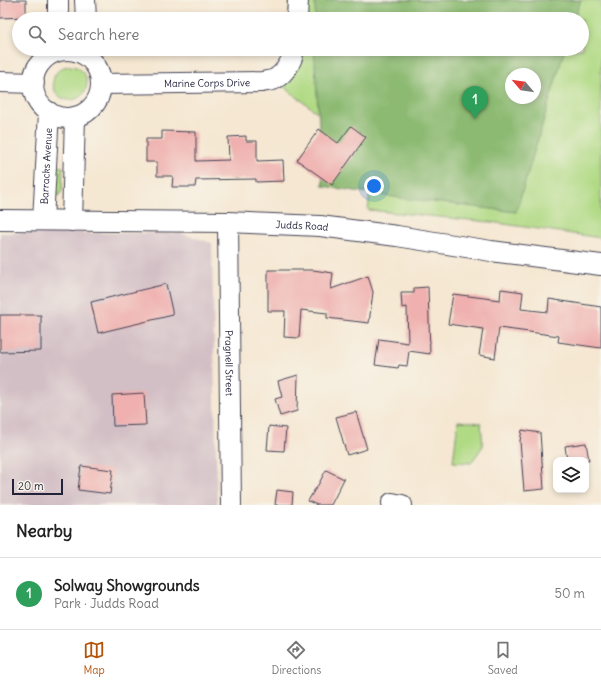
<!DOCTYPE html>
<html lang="en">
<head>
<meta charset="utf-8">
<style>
	:root { --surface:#fff; --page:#f6f6f6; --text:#222; --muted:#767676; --line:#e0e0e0; --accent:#b45309 }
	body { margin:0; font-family:Delius,sans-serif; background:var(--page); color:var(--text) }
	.controls { position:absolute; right:12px; bottom:12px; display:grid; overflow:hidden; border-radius:8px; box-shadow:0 2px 6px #0003 }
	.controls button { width:36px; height:36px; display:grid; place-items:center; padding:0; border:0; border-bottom:1px solid var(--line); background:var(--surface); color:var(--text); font:20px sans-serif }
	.compass { position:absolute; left:505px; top:68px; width:36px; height:36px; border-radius:50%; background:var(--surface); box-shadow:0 2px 6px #0003; rotate:299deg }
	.scale { position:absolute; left:12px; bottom:10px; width:51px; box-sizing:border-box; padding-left:4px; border:2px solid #22223b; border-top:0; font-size:11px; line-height:14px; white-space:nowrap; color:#22223b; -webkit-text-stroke:3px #f7f3e8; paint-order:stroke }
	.you { position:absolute; left:374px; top:186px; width:14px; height:14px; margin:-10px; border:3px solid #fff; border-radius:50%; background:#1a73e8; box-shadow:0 0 0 6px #1a73e833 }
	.badge { display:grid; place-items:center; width:26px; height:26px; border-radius:50%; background:var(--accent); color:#fff; font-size:13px; font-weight:700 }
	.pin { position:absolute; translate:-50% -33px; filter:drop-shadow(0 1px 2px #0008) }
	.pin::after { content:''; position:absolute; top:21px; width:14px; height:12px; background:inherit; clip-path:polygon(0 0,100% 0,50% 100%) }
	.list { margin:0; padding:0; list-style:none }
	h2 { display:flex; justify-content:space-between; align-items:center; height:52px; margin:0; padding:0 16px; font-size:17px }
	h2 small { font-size:13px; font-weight:400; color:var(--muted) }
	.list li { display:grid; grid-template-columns:26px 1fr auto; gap:12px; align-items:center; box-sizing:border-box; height:72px; padding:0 16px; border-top:1px solid var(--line) }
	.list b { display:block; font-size:15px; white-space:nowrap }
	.list p { margin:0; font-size:13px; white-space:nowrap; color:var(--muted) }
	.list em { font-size:13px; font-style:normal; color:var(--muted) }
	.icon { flex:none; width:22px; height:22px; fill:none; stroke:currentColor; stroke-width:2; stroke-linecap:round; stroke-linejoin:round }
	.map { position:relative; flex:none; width:601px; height:505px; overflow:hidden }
	.search { position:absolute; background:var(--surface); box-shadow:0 2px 6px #0003; left:12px; right:12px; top:12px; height:44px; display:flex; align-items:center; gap:10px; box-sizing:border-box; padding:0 14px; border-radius:22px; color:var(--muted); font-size:15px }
	.sheet { height:124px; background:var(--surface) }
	nav { display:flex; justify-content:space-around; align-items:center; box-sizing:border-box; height:56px; border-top:1px solid var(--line); background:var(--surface); font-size:11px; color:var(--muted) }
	nav a { display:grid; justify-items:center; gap:2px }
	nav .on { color:var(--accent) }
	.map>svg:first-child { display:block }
	.industrial { fill:#d2bec5 }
	.green { fill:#b1da85; stroke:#6a7e60; fill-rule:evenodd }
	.forest { fill:#8cba72; stroke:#576e56; fill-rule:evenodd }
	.building { fill:#efb0af }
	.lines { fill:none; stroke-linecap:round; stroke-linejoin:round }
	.minor-casing { stroke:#424052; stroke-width:22 }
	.minor { stroke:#fff; stroke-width:20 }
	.labels { text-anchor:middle; stroke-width:4; stroke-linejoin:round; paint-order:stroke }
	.street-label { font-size:10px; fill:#22223b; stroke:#f7f3e8 }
</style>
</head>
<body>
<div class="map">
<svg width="601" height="505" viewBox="0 0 601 505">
	<rect width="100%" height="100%" fill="#f7f3e8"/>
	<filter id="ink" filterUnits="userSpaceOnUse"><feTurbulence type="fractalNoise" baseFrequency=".025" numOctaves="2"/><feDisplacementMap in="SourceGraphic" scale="8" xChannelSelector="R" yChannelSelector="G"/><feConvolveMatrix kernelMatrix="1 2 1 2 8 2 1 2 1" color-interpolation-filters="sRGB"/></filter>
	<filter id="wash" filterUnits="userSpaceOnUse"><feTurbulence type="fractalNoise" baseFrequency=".012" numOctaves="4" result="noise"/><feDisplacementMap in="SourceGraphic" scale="16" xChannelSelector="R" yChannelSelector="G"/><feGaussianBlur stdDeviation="0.9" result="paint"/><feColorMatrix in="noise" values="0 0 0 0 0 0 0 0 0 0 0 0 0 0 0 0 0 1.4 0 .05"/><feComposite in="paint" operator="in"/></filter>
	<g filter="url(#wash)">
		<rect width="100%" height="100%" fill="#f5e7d1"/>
		<!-- industrial -->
		<path class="industrial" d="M0,233H180L212,243L217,505H0Z"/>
		<!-- green -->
		<path class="green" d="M290,0H601V238L490,222L368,210L377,121L322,116L284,87L287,49H582V19H289ZM511,74H535V98H511Z
			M53 83a17 17 0 1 1 34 0a17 17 0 1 1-34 0Z
			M53,166L63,167L62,191L58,196L54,195Z
			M458,421L481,423L483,446L471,463L453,462Z"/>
		<!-- forest -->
		<path class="forest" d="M315,0H581L574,19H315Z
			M314,49H565L516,212L400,198L323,186ZM511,74H535V98H511Z"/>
		<g id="blocks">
			<!-- building -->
			<path class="building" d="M0,0H26V17L0,18Z
				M351,126L366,137L332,185L297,160L319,129L338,143Z
				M162,131L196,132V161L229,160L228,137L246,136V141H257V161L283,160L284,181L256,182V179L196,180L195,187H172L173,176H157V162H146V139H162Z
				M268,270H313L333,273L331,289L368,276L373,292L369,323L327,318V313L301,310L299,338L284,337L285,311H268Z
				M166,284L173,315L98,333L91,302Z
				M428,287L430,354L409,351L407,366L399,365L398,368L375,365L379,339L408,343L407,307L402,308L401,293H414V288Z
				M501,289L523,292L521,309L548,312L549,299L601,307V348L558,342L559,336L499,328L495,358L479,355L483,329L448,324L453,294L500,300Z
				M0,315H41V351L0,352Z
				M298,375L297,411L280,416L275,399L282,397L278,381Z
				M144,393L146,425L113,426L112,395Z
				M356,412L367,449L347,455L336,417Z
				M269,426L286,428L284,451L267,450Z
				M522,430L540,433L544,489L524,491L520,441Z
				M586,443L589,460H567L565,446Z
				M81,466L113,470L110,494L78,490Z
				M326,470L344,479L331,505H317L308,501L315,489H316Z
				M277,490L293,492L292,505H275Z"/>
		</g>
	</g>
	<g filter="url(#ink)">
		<use href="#blocks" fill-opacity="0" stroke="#424052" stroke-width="1"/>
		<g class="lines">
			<!-- minor casing -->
			<g class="minor-casing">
				<g id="minor">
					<path d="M85,0L86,19"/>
					<path d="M58,19V0"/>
					<path d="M297,19L298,0"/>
					<circle cx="67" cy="84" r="34"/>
					<path d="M0,82L34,83"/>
					<path id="s1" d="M101,84L262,82C265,81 271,81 275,79C285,73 293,60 294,49"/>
					<path id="s2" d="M0,220L228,222L320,226L397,236L491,251L601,265"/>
					<path id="s3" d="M43,220L49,112"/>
					<path d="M72,221L75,117"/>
					<path id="s4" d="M228,222L231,505"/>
					<path d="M392,503L402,505"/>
				</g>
			</g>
			<!-- minor -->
			<use href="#minor" class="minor"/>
		</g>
	</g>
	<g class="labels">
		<!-- street labels -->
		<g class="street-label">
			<text dy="4" stroke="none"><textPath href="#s1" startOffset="106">Marine Corps Drive</textPath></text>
			<text dy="4" stroke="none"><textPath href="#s3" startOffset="54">Barracks Avenue</textPath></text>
			<text dy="4" stroke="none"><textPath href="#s2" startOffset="302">Judds Road</textPath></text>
			<text dy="4" stroke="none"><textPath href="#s4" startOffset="141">Pragnell Street</textPath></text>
		</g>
	</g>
</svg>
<div class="controls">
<button><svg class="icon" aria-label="layers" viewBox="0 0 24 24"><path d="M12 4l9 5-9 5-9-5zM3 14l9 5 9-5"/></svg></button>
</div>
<svg class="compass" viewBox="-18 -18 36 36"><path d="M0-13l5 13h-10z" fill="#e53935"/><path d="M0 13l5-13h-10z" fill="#767676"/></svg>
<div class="scale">20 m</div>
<div class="you"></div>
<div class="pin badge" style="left:475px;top:119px;background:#2e9e5b">1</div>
<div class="search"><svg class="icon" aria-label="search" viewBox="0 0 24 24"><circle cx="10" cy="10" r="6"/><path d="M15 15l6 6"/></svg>Search here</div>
</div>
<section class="sheet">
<h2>Nearby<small></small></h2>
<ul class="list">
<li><span class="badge" style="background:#2e9e5b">1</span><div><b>Solway Showgrounds</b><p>Park · Judds Road</p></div><em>50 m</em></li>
</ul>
</section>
<nav>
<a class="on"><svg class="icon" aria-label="map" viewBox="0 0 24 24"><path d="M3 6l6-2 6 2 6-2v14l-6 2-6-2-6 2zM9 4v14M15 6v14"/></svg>Map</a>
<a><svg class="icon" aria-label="directions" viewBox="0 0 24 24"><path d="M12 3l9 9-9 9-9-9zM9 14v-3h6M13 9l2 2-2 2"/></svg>Directions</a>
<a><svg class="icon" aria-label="saved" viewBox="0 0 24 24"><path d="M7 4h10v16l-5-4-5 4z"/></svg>Saved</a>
</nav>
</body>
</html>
